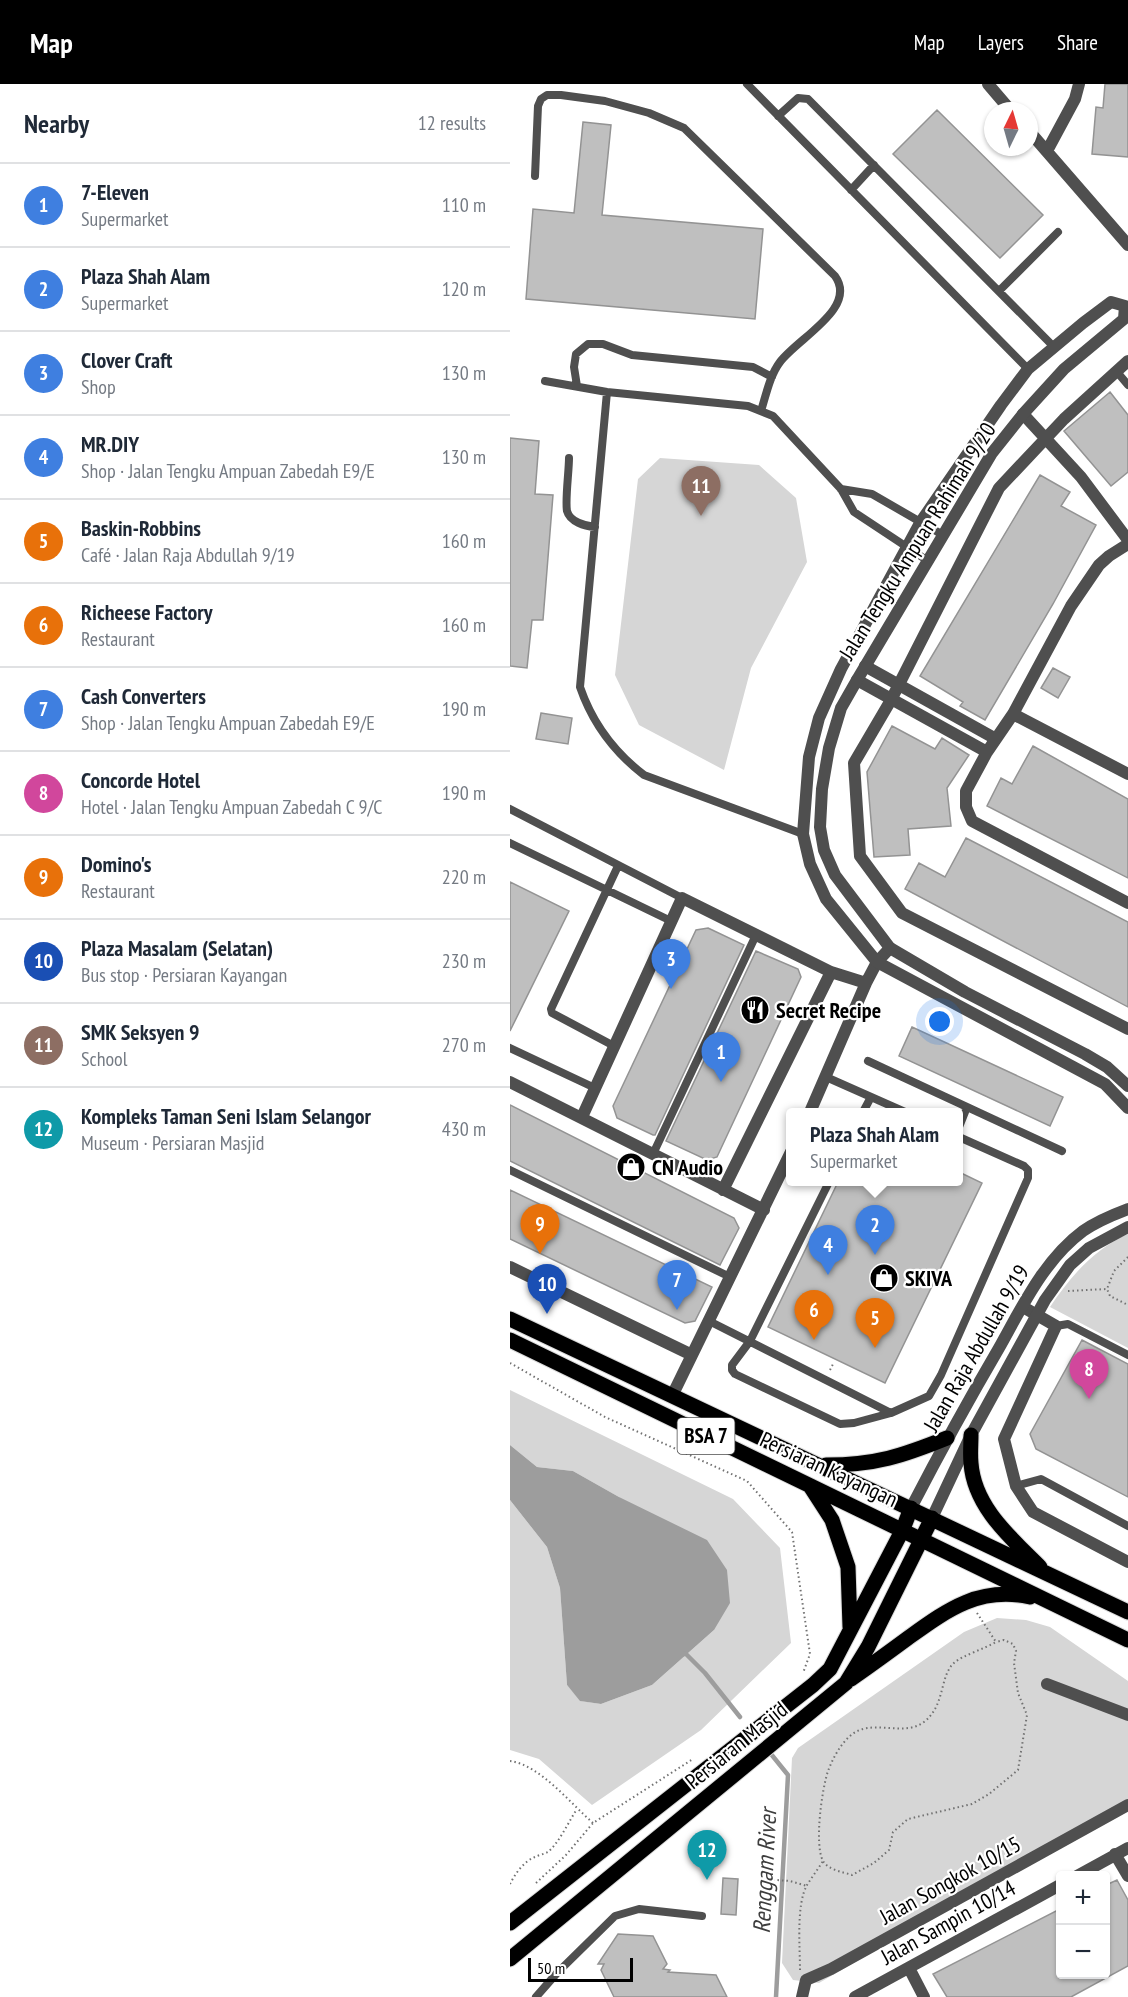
<!DOCTYPE html>
<html lang="en">
<head>
<meta charset="utf-8">
<style>
	:root { --surface:#fff; --page:#f2f2f3; --text:#1f2937; --muted:#747a83; --line:#e0e1e3; --accent:#000 }
	body { margin:0; font-family:"PT Sans Narrow",sans-serif; background:var(--page); color:var(--text) }
	.controls { position:absolute; right:18px; bottom:18px; display:grid; overflow:hidden; border-radius:6px; box-shadow:0 2px 4px #0004 }
	.controls button { width:54px; height:54px; display:grid; place-items:center; padding:0; border:0; border-bottom:2px solid var(--line); background:var(--surface); color:var(--text); font:30px sans-serif }
	.compass { position:absolute; left:474px; top:18px; width:54px; height:54px; border-radius:50%; background:var(--surface); box-shadow:0 2px 4px #0004; rotate:5deg }
	.scale { position:absolute; left:18px; bottom:15px; width:105px; box-sizing:border-box; padding-left:6px; border:3px solid #000; border-top:0; font-size:16px; line-height:21px; white-space:nowrap; color:#000; -webkit-text-stroke:4px #fff; paint-order:stroke }
	.you { position:absolute; left:430px; top:938px; width:21px; height:21px; margin:-15px; border:4px solid #fff; border-radius:50%; background:#1a73e8; box-shadow:0 0 0 9px #1a73e833 }
	.badge { display:grid; place-items:center; width:39px; height:39px; border-radius:50%; background:var(--accent); color:#fff; font-size:20px; font-weight:700 }
	.pin { position:absolute; translate:-50% -50px; filter:drop-shadow(0 2px 3px #0008) }
	.pin::after { content:''; position:absolute; top:32px; width:21px; height:18px; background:inherit; clip-path:polygon(0 0,100% 0,50% 100%) }
	.popup { position:absolute; left:276px; top:1024px; width:177px; height:78px; box-sizing:border-box; display:grid; place-content:center; border-radius:6px; background:var(--surface); filter:drop-shadow(0 2px 4px #0005); font-size:20px; white-space:nowrap; color:var(--muted) }
	.popup b { font-size:22px; color:var(--text) }
	.popup::after { content:''; position:absolute; left:50%; top:100%; margin-left:-12px; border:12px solid transparent; border-top-color:var(--surface) }
	.list { margin:0; padding:0; list-style:none }
	h2 { display:flex; justify-content:space-between; align-items:center; height:78px; margin:0; padding:0 24px; font-size:26px }
	h2 small { font-size:20px; font-weight:400; color:var(--muted) }
	.list li { display:grid; grid-template-columns:39px 1fr auto; gap:18px; align-items:center; box-sizing:border-box; height:84px; padding:0 24px; border-top:2px solid var(--line) }
	.list b { display:block; font-size:22px; white-space:nowrap }
	.list p { margin:0; font-size:20px; white-space:nowrap; color:var(--muted) }
	.list em { font-size:20px; font-style:normal; color:var(--muted) }
	.map { position:relative; flex:none; width:618px; height:1913px; overflow:hidden }
	header { display:flex; align-items:center; gap:36px; box-sizing:border-box; height:84px; padding:0 30px; background:var(--accent); color:#fff }
	header strong { font-size:28px }
	nav { display:flex; gap:33px; margin-inline-start:auto; font-size:21px }
	main { display:flex }
	aside { flex:1; background:var(--surface) }
	.map>svg:first-child { display:block }
	.green { fill:#d6d6d6 }
	.water { fill:#9d9d9d }
	.lines { fill:none; stroke-linecap:round; stroke-linejoin:round }
	.stream { stroke:#9d9d9d; stroke-width:4.5 }
	.building { fill:#bfbfbf; stroke:#939393; stroke-width:1.5 }
	.primary-casing { stroke:#dbdbdb; stroke-width:17 }
	.path { stroke:#717171; stroke-width:2; stroke-dasharray:1.5 3; stroke-linecap:butt }
	.service { stroke:#4f4f4f; stroke-width:8 }
	.minor { stroke:#4f4f4f; stroke-width:12 }
	.tertiary { stroke:#4f4f4f; stroke-width:12 }
	.primary { stroke:#000; stroke-width:15 }
	.labels { text-anchor:middle; stroke-width:4.5; stroke-linejoin:round; paint-order:stroke }
	.shield { fill:#fff; stroke:#4c4c4c; stroke-width:1.5 }
	.shield-label { font-size:21px; font-weight:bold; fill:#000 }
	.street-label { font-size:22px; fill:#000; stroke:#fff }
	.poi-label { font-size:22px; font-weight:bold; fill:#000; stroke:#fff; text-anchor:start }
	.water-label { font-size:24px; font-style:italic; fill:#3e3e3e; stroke:#fff }
</style>
</head>
<body>
<header>
<strong>Map</strong>
<nav><a>Map</a><a>Layers</a><a>Share</a></nav>
</header>
<main>
<aside>
<h2>Nearby<small>12 results</small></h2>
<ul class="list">
<li><span class="badge" style="background:#3f7fe0">1</span><div><b>7-Eleven</b><p>Supermarket</p></div><em>110 m</em></li>
<li><span class="badge" style="background:#3f7fe0">2</span><div><b>Plaza Shah Alam</b><p>Supermarket</p></div><em>120 m</em></li>
<li><span class="badge" style="background:#3f7fe0">3</span><div><b>Clover Craft</b><p>Shop</p></div><em>130 m</em></li>
<li><span class="badge" style="background:#3f7fe0">4</span><div><b>MR.DIY</b><p>Shop · Jalan Tengku Ampuan Zabedah E9/E</p></div><em>130 m</em></li>
<li><span class="badge" style="background:#e8710a">5</span><div><b>Baskin-Robbins</b><p>Café · Jalan Raja Abdullah 9/19</p></div><em>160 m</em></li>
<li><span class="badge" style="background:#e8710a">6</span><div><b>Richeese Factory</b><p>Restaurant</p></div><em>160 m</em></li>
<li><span class="badge" style="background:#3f7fe0">7</span><div><b>Cash Converters</b><p>Shop · Jalan Tengku Ampuan Zabedah E9/E</p></div><em>190 m</em></li>
<li><span class="badge" style="background:#d1479c">8</span><div><b>Concorde Hotel</b><p>Hotel · Jalan Tengku Ampuan Zabedah C 9/C</p></div><em>190 m</em></li>
<li><span class="badge" style="background:#e8710a">9</span><div><b>Domino's</b><p>Restaurant</p></div><em>220 m</em></li>
<li><span class="badge" style="background:#1a4fb4">10</span><div><b>Plaza Masalam (Selatan)</b><p>Bus stop · Persiaran Kayangan</p></div><em>230 m</em></li>
<li><span class="badge" style="background:#8d6e63">11</span><div><b>SMK Seksyen 9</b><p>School</p></div><em>270 m</em></li>
<li><span class="badge" style="background:#0f9aa8">12</span><div><b>Kompleks Taman Seni Islam Selangor</b><p>Museum · Persiaran Masjid</p></div><em>430 m</em></li>
</ul>
</aside>
<div class="map">
<svg width="618" height="1913" viewBox="0 0 618 1913">
	<rect width="100%" height="100%" fill="#fff"/>
	<!-- green -->
	<path class="green" d="M150,374L249,381L286,414L297,478L241,584L214,686L129,641L105,591L128,395Z
		M618,1150V1264L540,1223C560,1193 584,1165 618,1150Z
		M0,1306L223,1415L270,1464L281,1559L191,1646L82,1721L29,1675L0,1666V1416L37,1463L50,1504L57,1601L71,1617L91,1620L142,1601L204,1546L109,1413L63,1387L27,1383L0,1361Z
		M487,1534L516,1536L540,1543L618,1597V1721L309,1899L283,1896L272,1879L282,1674L288,1664L454,1548Z"/>
	<!-- water -->
	<path class="water" d="M0,1361L27,1383L63,1387L109,1413L197,1456L217,1486L220,1519L204,1546L142,1601L91,1620L70,1617L57,1601L50,1504L37,1463L0,1416Z"/>
	<g class="lines">
		<!-- stream -->
		<path class="stream" d="M173,1570H176L195,1589L230,1633
			M261,1670L278,1691L266,1913"/>
	</g>
	<!-- building -->
	<path class="building" d="M595,0H618V73L582,70L586,23L593,24Z
		M427,26L533,131L490,174L383,70Z
		M73,38L101,41L92,131L253,145L245,235L16,215L23,125L64,129Z
		M600,308L618,331V388L601,402L554,347Z
		M0,354L29,357L25,410L43,411L33,536H22L17,584L0,582Z
		M530,391L560,408L551,422L586,441L543,520L475,636L450,622L453,618L410,592Z
		M543,584L560,593L548,614L531,604Z
		M31,629L62,634L58,660L26,655Z
		M382,642L425,665L432,654L459,671L437,704L441,742L398,745L400,771L364,773L357,688Z
		M523,662L618,715V794L477,722L491,694L502,700Z
		M456,754L618,838V923L395,805L409,779L435,793Z
		M0,798L59,827L0,947Z
		M198,844L234,861L145,1051H143L107,1034L103,1022L186,846Z
		M246,867L288,885L291,893L207,1073L197,1076L156,1057Z
		M402,943L553,1013L540,1042L389,972Z
		M0,1021L224,1134L229,1144L210,1181L0,1077Z
		M449,1088L472,1099L375,1299L258,1243L328,1098H449Z
		M0,1106L202,1203L185,1237L175,1239L0,1155Z
		M572,1256L618,1280V1413L526,1365L520,1350Z
		M213,1794L228,1795L226,1831L211,1830Z
		M607,1796L618,1816V1882L561,1913H437L423,1890L550,1825V1890H596V1801Z
		M108,1850L143,1852L157,1880L153,1885L160,1886L158,1888L206,1891L217,1913H104L91,1886L94,1880H88Z"/>
	<g class="lines">
		<!-- primary casing -->
		<g class="primary-casing">
			<path id="primary" d="M0,1235L618,1528
				M0,1256L618,1556
				M461,1351C461,1360 460,1370 461,1379C464,1423 501,1454 530,1483
				M316,1381C366,1381 392,1372 437,1354
				M300,1402L322,1436L338,1483L340,1543
				M341,1595C360,1582 379,1568 398,1554C437,1526 469,1502 520,1513
				M0,1839L303,1601L320,1585L393,1445L401,1424
				M0,1875L336,1599L358,1563L422,1434"/>
		</g>
		<!-- path -->
		<path class="path" d="M618,1173L604,1187L597,1205L600,1212L618,1221
			M558,1207L597,1205
			M0,1279L95,1333L237,1397L282,1448L300,1570L293,1589
			M320,1286L324,1278
			M467,1529L486,1558C476,1564 452,1572 445,1578C429,1591 436,1621 414,1638C393,1654 361,1633 340,1652C330,1661 323,1674 318,1687C312,1705 304,1760 313,1777C318,1786 333,1788 342,1791L364,1779L379,1766L383,1748L398,1735L462,1720L479,1710L508,1686L517,1631L508,1609L504,1579L506,1567L503,1560L494,1556L486,1558
			M0,1677C30,1681 60,1719 83,1739
			M254,1795L280,1797L297,1802
			M26,1799L56,1771L83,1739L183,1675
			M0,1800C5,1790 14,1777 25,1773C29,1771 34,1770 38,1768C49,1759 59,1737 67,1725
			M290,1886C290,1863 286,1821 297,1801C302,1793 308,1785 313,1777"/>
		<!-- service -->
		<path class="service" d="M237,0L518,285
			M268,32L288,14L298,15L544,263
			M25,92L28,22L31,15L37,11H51L95,17L139,29L174,44L325,192C348,224 288,254 270,278C260,291 256,311 251,327
			M341,106L364,81
			M489,207L548,148
			M607,288L618,301
			M35,297L97,308L238,322L263,332L331,405L344,428L418,477
			M67,302L64,283L66,270L78,260H93L122,271L243,283L262,293
			M97,308L70,603C82,638 104,668 134,691L293,750
			M59,374C59,387 55,416 57,427C60,438 75,442 85,443
			M331,405L362,410L433,451
			M0,725L172,814
			M0,759L161,837
			M104,962L42,929L41,925L108,782
			M0,964L85,1004
			M358,977L552,1067
			M316,993L395,1028
			M353,1028L361,1013
			M449,1043L457,1023
			M143,1070L246,851
			M0,1086L220,1193
			M319,1098L240,1257L222,1281V1286L225,1290L330,1340L344,1339L381,1329
			M199,1237L381,1329L419,1312L431,1291L518,1094V1086L514,1082L449,1053
			M546,1242L558,1240L618,1271
			M506,1402L531,1395L618,1442
			M26,1913L47,1889L105,1832L129,1825L192,1832"/>
		<!-- minor -->
		<path class="minor" d="M478,0L501,27
			M519,47L618,161
			M537,67L565,15L569,0
			M618,277L554,335L489,404L381,616L344,679L350,772L392,829L618,945
			M513,330L571,393L618,456
			M618,460L599,472L589,481L561,522L503,630L477,668L456,707V723L462,737L618,819
			M355,582L486,655
			M347,596L477,668
			M503,630L618,690
			M0,998L254,1126
			M300,1028L356,899L367,878L380,864
			M72,1033L172,814L321,888L356,899
			M213,1106L321,888
			M0,1183L182,1271
			M513,1223L546,1242L494,1355L506,1402L523,1428L618,1478
			M162,1312L281,1068
			M537,1600L618,1631
			M605,1770L618,1792
			M567,1792L618,1764
			M399,1884L414,1913
			M292,1913L296,1896L321,1885L618,1721
			M345,1913L550,1801"/>
		<!-- tertiary -->
		<path class="tertiary" d="M618,1002L597,983L575,970L455,908L380,864L325,791L314,766L310,743L312,705L319,664L331,624L347,596L482,369L513,330L554,285L614,235L615,222L601,218L573,239L518,285L491,321L410,439L331,585L309,634L299,673L293,750L300,780L316,815L367,878L595,1000L618,1024
			M401,1424C429,1370 458,1317 489,1264C512,1223 534,1176 573,1147C587,1137 602,1131 618,1125
			M422,1434L461,1351L535,1216L560,1181L579,1164L618,1143"/>
		<!-- primary -->
		<use href="#primary" class="primary"/>
	</g>
	<!-- icons -->
	<defs>
		<g id="restaurant-disc" transform="scale(1.5)"><circle r="9.5" fill="#000" stroke="#fff"/><path d="M-5-6h1v4h1v-4h1v4h1v-4h1v5L-1.5 .5V6h-2V.5L-5-1ZM5-6V6H3V1.5H1.5Q1.5-4 5-6Z" fill="#fff"/></g>
		<g id="shop-disc" transform="scale(1.5)"><circle r="9.5" fill="#000" stroke="#fff"/><path d="M-5-2.5h2.3a2.7 3.5 0 0 1 5.4 0H5L5.5 6h-11ZM-1.5-2.5h3a1.5 2.3 0 0 0-3 0Z" fill="#fff"/></g>
	</defs>
	<g fill-rule="evenodd">
		<use href="#restaurant-disc" x="245" y="926"/>
		<use href="#shop-disc" x="121" y="1083"/>
		<use href="#shop-disc" x="374" y="1194"/>
	</g>
	<g class="labels">
		<!-- shield labels -->
		<rect class="shield" x="167.5" y="1334" width="57" height="36" rx="4.5"/>
		<g class="shield-label">
			<text x="196" y="1359">BSA 7</text>
		</g>
		<!-- street labels -->
		<g class="street-label">
			<text transform="translate(407 457) rotate(-58)" y="8">Jalan Tengku Ampuan Rahimah 9/20</text>
			<text transform="translate(466 1264) rotate(-60)" y="8">Jalan Raja Abdullah 9/19</text>
			<text transform="translate(319 1385) rotate(25)" y="8">Persiaran Kayangan</text>
			<text transform="translate(226 1661) rotate(-39)" y="8">Persiaran Masjid</text>
			<text transform="translate(440 1796) rotate(-29)" y="8">Jalan Songkok 10/15</text>
			<text transform="translate(438 1838) rotate(-29)" y="8">Jalan Sampin 10/14</text>
		</g>
		<!-- poi labels -->
		<g class="poi-label">
			<text x="266" y="934">Secret Recipe</text>
			<text x="142" y="1091">CN Audio</text>
			<text x="395" y="1202">SKIVA</text>
		</g>
		<!-- water labels -->
		<g class="water-label">
			<text transform="translate(255 1787) rotate(-87)" y="8">Renggam River</text>
		</g>
	</g>
</svg>
<div class="controls">
<button>+</button>
<button>−</button>
</div>
<svg class="compass" viewBox="-18 -18 36 36"><path d="M0-13l5 13h-10z" fill="#e53935"/><path d="M0 13l5-13h-10z" fill="#747a83"/></svg>
<div class="scale">50 m</div>
<div class="you"></div>
<div class="pin badge" style="left:211px;top:998px;background:#3f7fe0">1</div>
<div class="pin badge" style="left:365px;top:1171px;background:#3f7fe0">2</div>
<div class="popup"><b>Plaza Shah Alam</b>Supermarket</div>
<div class="pin badge" style="left:161px;top:905px;background:#3f7fe0">3</div>
<div class="pin badge" style="left:318px;top:1191px;background:#3f7fe0">4</div>
<div class="pin badge" style="left:365px;top:1264px;background:#e8710a">5</div>
<div class="pin badge" style="left:304px;top:1256px;background:#e8710a">6</div>
<div class="pin badge" style="left:167px;top:1226px;background:#3f7fe0">7</div>
<div class="pin badge" style="left:579px;top:1315px;background:#d1479c">8</div>
<div class="pin badge" style="left:30px;top:1170px;background:#e8710a">9</div>
<div class="pin badge" style="left:37px;top:1230px;background:#1a4fb4">10</div>
<div class="pin badge" style="left:191px;top:432px;background:#8d6e63">11</div>
<div class="pin badge" style="left:197px;top:1796px;background:#0f9aa8">12</div>
</div>
</main>
</body>
</html>
